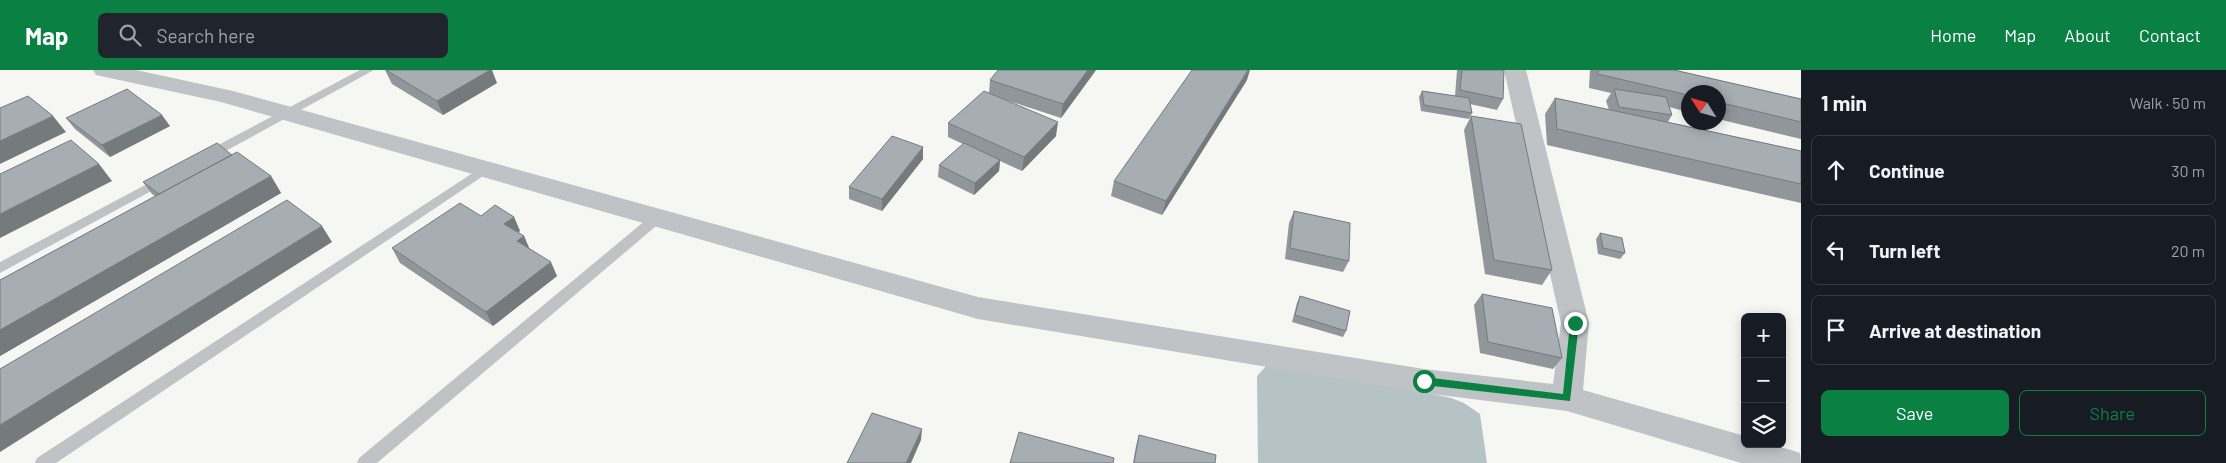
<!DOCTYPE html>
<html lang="en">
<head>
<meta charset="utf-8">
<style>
	:root { --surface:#171b24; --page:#20242c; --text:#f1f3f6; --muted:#9ea1a6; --line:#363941; --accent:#0b8043 }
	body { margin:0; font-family:Barlow,sans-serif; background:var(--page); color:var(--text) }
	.controls { position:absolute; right:15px; bottom:15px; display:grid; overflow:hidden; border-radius:8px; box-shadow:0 2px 12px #0003 }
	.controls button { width:45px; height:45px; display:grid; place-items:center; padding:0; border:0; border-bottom:1px solid var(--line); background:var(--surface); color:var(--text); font:25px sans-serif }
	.compass { position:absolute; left:1681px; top:15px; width:45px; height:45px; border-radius:50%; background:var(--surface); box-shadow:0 2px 12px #0003; rotate:307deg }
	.stop { position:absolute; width:15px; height:15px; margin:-11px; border:4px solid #0b8043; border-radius:50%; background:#fff }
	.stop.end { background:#0b8043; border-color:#fff; box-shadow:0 1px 5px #0008 }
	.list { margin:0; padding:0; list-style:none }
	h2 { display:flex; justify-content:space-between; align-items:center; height:65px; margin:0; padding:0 20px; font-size:21px }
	h2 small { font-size:16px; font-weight:400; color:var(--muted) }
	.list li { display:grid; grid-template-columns:32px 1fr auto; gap:15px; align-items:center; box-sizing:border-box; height:70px; margin:0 10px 10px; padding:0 10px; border:1px solid var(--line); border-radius:8px }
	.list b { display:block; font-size:19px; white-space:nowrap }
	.list em { font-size:16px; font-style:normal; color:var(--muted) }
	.actions { display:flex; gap:10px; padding:15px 20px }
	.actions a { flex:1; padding:11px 0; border:1px solid var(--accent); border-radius:8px; text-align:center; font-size:18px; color:var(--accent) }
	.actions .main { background:var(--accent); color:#fff }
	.icon { flex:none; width:28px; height:28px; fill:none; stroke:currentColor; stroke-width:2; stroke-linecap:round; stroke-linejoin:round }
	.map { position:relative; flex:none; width:1801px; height:393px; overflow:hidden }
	header { display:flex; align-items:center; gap:30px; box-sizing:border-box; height:70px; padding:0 25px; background:var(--accent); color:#fff }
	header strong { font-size:24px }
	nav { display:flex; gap:28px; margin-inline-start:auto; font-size:18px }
	.search { width:350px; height:45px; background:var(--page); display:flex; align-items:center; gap:12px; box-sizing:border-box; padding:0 18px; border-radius:8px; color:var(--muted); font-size:19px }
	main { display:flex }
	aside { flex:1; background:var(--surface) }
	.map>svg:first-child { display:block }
	.water { fill:#b6c3c6 }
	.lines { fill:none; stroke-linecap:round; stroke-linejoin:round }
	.service { fill:#bfc3c6; fill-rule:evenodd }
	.tertiary { fill:#bfc3c6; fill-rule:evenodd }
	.wall { fill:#90969a }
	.shaded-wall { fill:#757a7d }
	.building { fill:#a7aeb3; stroke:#757a7d }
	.route { fill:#0b8043 }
</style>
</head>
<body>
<header>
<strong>Map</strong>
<div class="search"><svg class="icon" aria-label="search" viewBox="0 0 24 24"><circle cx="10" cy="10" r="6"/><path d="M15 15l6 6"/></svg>Search here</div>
<nav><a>Home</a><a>Map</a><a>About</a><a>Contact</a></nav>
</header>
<main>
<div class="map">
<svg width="1801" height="393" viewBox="0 0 1801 393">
	<rect width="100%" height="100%" fill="#f6f6f3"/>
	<!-- water -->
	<path class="water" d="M1276,291L1451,328L1464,333L1480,344L1487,393H1258L1257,306L1266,296Z"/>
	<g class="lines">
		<!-- service -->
		<path class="service" d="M360,0H374L211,89L207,90L201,86L203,83Z
			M485,95L491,99L489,102L56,393H35L37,388Z
			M164,105L170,109L168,112L0,203V192Z
			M657,143L664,148L662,151L377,393H357L359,388L652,145Z"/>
		<!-- tertiary -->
		<path class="tertiary" d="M93,0H136L233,21L978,227L1424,299L1553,314L1561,253L1504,0H1526L1589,253L1583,320L1745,366V374C1765,374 1780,376 1800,383L1801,393H1741L1567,341L1424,323L978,249L221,32L96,5Z"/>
	</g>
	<!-- wall -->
	<path class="wall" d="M385,0L497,13L443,45L392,14Z
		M1096,0L1061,48L1003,29L1056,66L1022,101L1000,91L999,101L974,125L938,107L939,95L963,74L948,67V53L989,23L990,10Z
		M1457,0H1504L1503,29L1497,40L1470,34L1472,43L1469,49L1421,41L1419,27L1422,21L1455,26Z
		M1590,0H1674L1801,29V69L1718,49V22H1688V42L1669,37L1672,45L1668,52L1801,81V133L1547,75L1545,44L1555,28L1609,40L1606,31L1611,23L1589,18Z
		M1247,10L1162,145L1111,126L1114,111Z
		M1471,46L1552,200L1542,215L1485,204L1464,60Z
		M66,48L170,56L110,87L75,59Z
		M232,85L271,106L281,123L0,286V210L155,126L152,124L143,112Z
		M923,89L882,141L849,129V117Z
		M1294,141L1349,191L1343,202L1285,189L1289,153Z
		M481,146L514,147L520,161L518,162L524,166L529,178L557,206L493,256L400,193L392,178Z
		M1600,163L1625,183L1620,189L1598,184L1596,169Z
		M1482,224L1562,288L1553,299L1480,283L1474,235Z
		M1300,226L1346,261L1343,267L1292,252L1297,233Z
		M1139,365L1215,393H1133L1136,376Z"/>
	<!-- shaded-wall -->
	<path class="shaded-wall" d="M490,0H492L497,13L443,45L437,31Z
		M1088,0H1096L1061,48L1063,34Z
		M1248,0H1250L1247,10L1162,145L1166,131Z
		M162,45L170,56L110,87L102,75Z
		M53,46L66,62L0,94V71Z
		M1058,52L1056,66L1022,101L1024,87Z
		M923,77V89L882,141V129Z
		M1000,90L999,101L974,125L975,113Z
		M99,94L112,111L0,168V144Z
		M271,106L281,123L0,286V260Z
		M514,147L520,161L510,168L504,154Z
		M322,156L332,172L0,382V355Z
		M524,166L530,180L517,171Z
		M551,192L557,206L493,256L486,242Z
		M922,359L921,370L911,393H906Z"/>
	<!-- building -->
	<path class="building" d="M386,0H490L437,31Z
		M998,0H1088L1063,34L990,10Z
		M1192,0H1248L1166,131L1114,111Z
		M1462,0H1504L1503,29L1460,20Z
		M1598,0H1674L1801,29V52L1718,32V22H1688V25L1598,4Z
		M127,19L162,45L102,75L66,48Z
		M1614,19L1666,27L1672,45L1619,37Z
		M984,21L1058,52L1024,87L948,53Z
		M1422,21L1469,28L1472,43L1424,35Z
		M28,26L53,46L0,71V38Z
		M1555,28L1801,81V114L1557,59Z
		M1471,46L1521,54L1552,200L1494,190Z
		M892,66L923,77L882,129L849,117Z
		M71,70L99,94L0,144V104Z
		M217,73L232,85L159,124L143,112Z
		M964,73L1000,90L975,113L939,95Z
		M237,82L271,106L0,260V210Z
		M287,130L322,156L0,355V299Z
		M460,133L481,146L495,135L514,147L504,154L524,166L517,171L551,192L486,242L392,178Z
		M1294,141L1350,153L1349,191L1290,178Z
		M1600,163L1622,168L1625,183L1603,178Z
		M1482,224L1552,238L1562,288L1488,272Z
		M1300,226L1350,241L1346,261L1295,245Z
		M872,343L922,359L906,393H847Z
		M1019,362L1114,388L1113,393H1010Z
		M1139,365L1216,385L1215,393H1134Z"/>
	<!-- route -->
	<path class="route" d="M1575,250L1579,253L1570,331L1424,315L1419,311L1424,307L1563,324L1570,253Z"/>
</svg>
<div class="controls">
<button>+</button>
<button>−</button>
<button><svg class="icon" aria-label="layers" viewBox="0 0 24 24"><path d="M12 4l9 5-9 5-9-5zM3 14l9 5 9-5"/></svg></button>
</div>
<svg class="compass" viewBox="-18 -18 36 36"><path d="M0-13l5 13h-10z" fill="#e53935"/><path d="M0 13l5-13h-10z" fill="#9ea1a6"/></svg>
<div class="stop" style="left:1424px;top:311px"></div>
<div class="stop end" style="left:1575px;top:253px"></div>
</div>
<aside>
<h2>1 min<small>Walk · 50 m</small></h2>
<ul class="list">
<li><svg class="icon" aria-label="ahead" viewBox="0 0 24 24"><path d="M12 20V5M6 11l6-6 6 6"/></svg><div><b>Continue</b></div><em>30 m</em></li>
<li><svg class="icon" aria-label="left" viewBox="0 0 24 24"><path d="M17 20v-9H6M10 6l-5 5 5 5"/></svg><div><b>Turn left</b></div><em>20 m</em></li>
<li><svg class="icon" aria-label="arrive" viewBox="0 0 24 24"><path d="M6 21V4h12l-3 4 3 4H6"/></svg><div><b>Arrive at destination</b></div></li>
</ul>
<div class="actions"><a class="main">Save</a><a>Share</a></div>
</aside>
</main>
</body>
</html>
